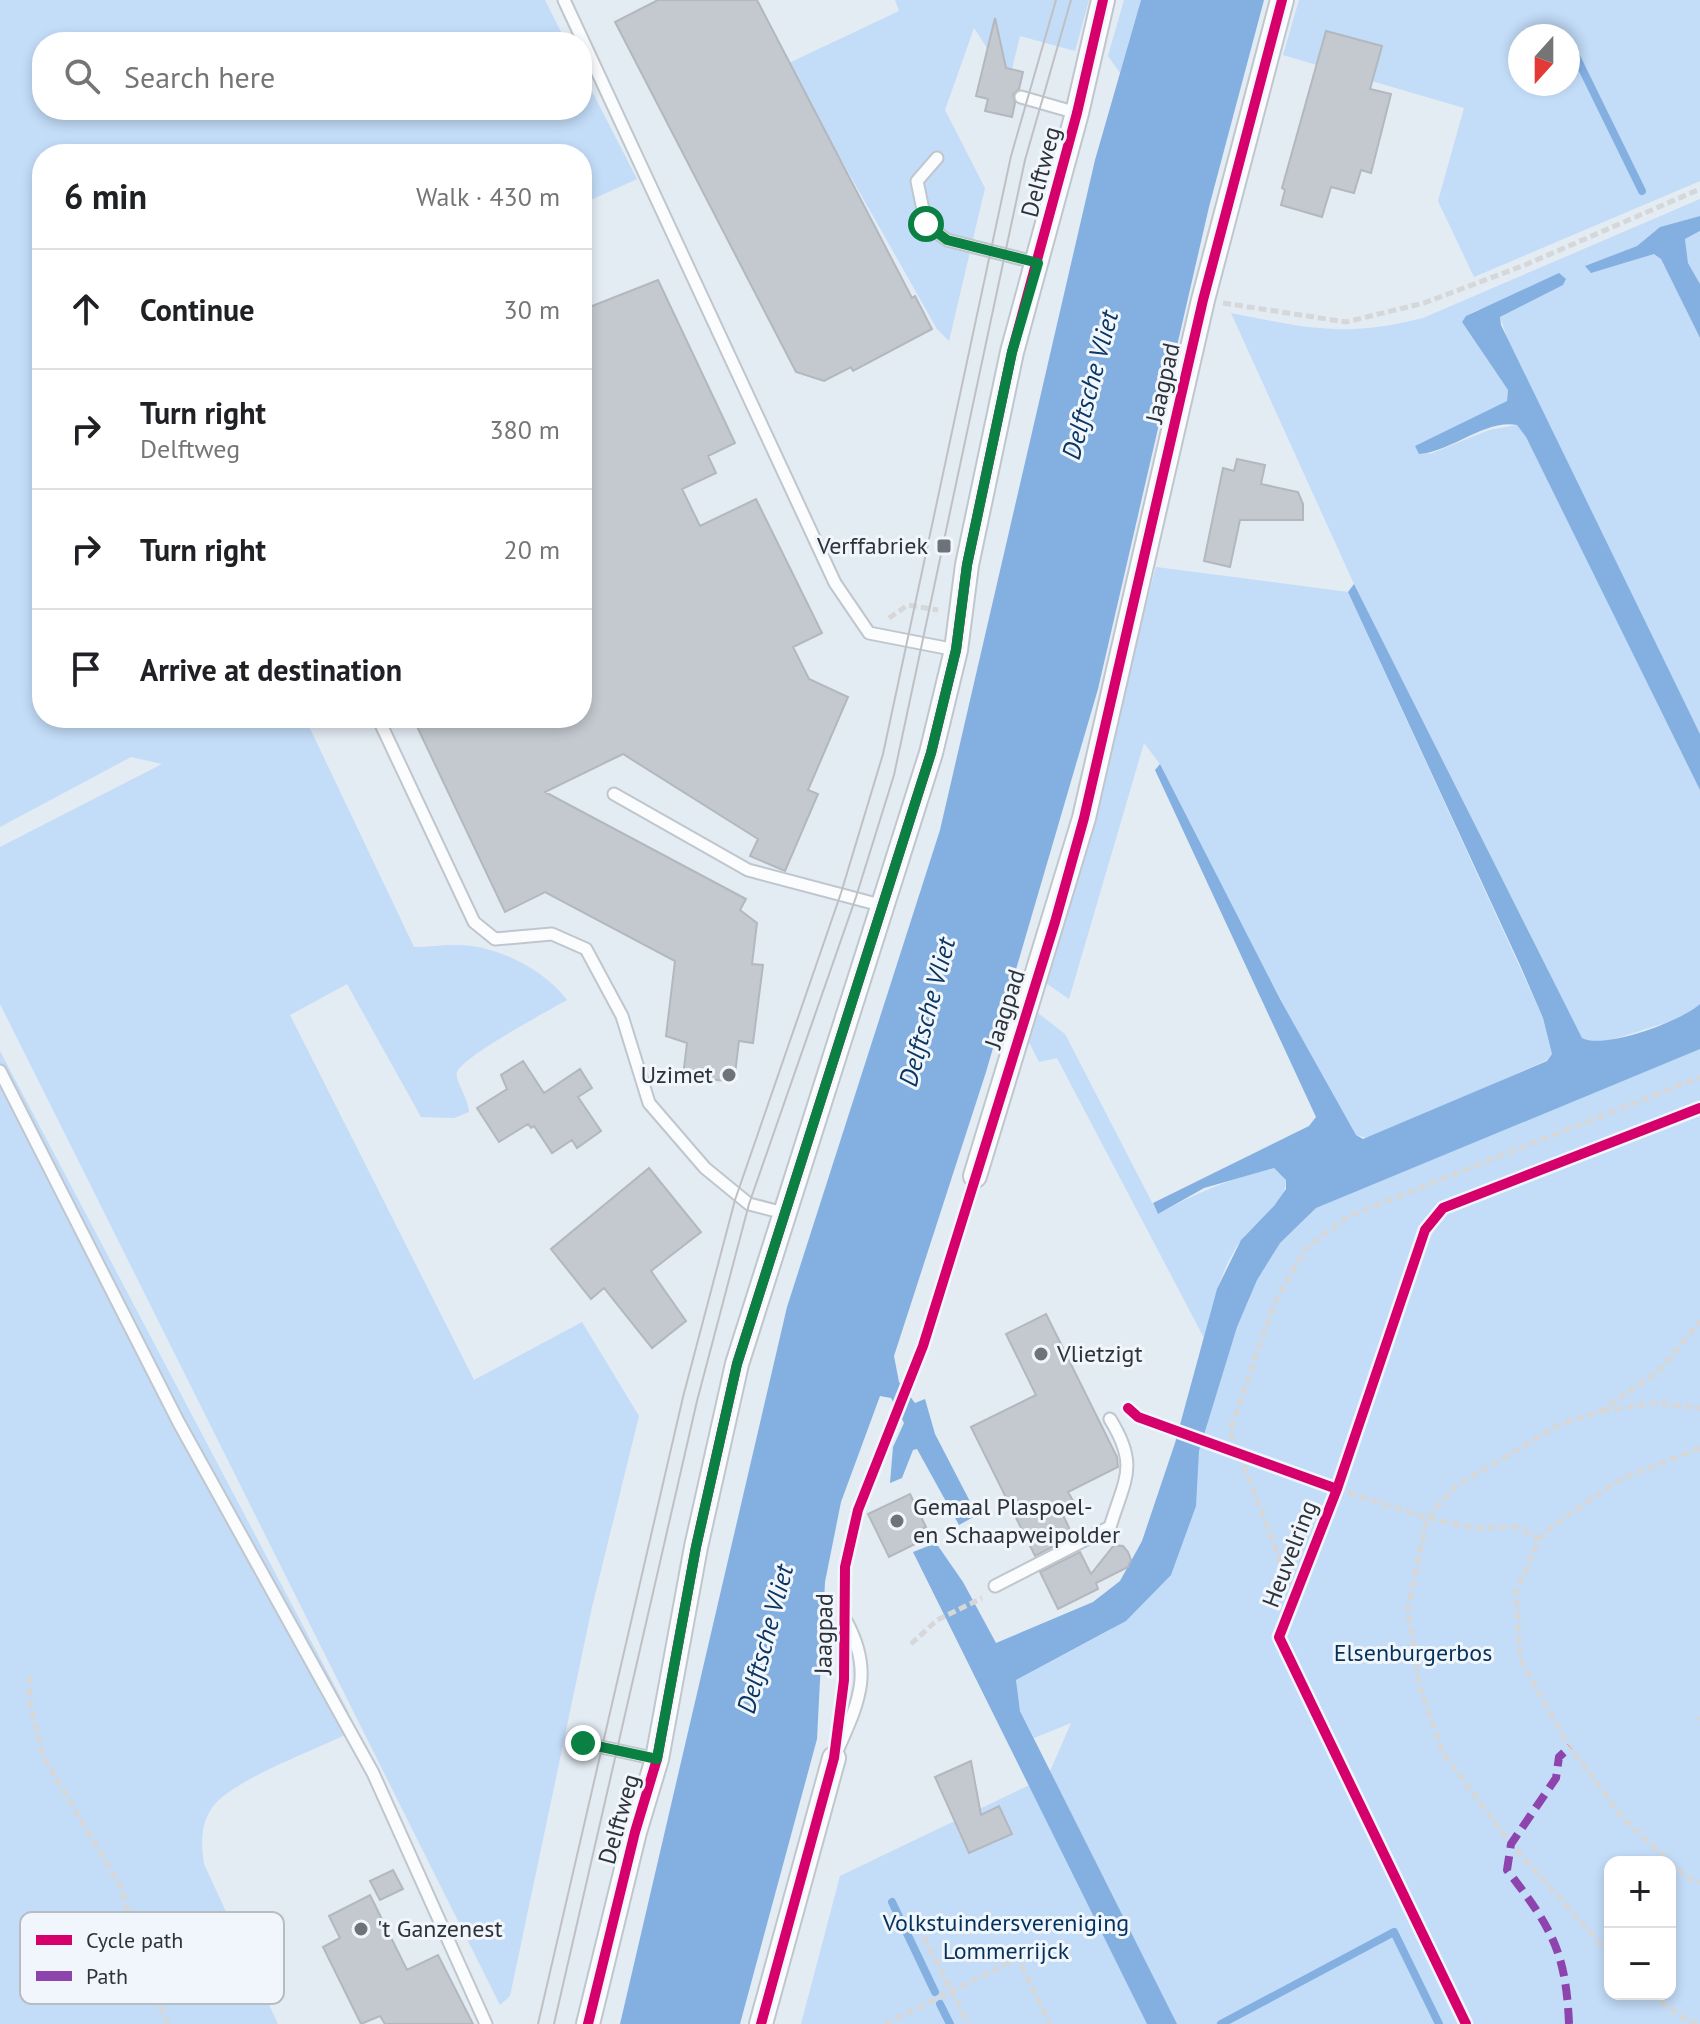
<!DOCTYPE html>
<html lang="en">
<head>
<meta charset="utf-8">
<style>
	:root { --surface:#fff; --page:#f2f2f2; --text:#202124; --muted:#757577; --line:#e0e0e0 }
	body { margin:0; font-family:"PT Sans",sans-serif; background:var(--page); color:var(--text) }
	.controls { position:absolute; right:24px; bottom:24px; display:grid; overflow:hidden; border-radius:16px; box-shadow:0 4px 12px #0003 }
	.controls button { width:72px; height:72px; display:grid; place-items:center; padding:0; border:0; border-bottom:2px solid var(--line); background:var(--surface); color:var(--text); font:40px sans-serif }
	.compass { position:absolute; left:1508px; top:24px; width:72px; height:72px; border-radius:50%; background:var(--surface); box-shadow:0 4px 12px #0003; rotate:201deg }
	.stop { position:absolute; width:24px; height:24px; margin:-18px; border:6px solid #0b8043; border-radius:50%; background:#fff }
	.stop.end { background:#0b8043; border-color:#fff; box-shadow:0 2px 8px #0008 }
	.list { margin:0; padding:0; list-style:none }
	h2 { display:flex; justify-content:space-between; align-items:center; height:104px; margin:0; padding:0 32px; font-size:34px }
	h2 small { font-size:26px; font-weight:400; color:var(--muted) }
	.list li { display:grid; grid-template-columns:52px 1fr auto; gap:24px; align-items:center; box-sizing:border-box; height:120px; padding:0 32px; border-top:2px solid var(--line) }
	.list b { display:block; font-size:30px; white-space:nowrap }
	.list p { margin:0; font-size:26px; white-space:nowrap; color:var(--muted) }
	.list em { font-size:26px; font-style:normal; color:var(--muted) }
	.icon { flex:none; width:44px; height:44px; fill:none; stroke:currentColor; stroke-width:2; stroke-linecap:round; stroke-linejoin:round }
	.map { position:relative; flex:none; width:1700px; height:2024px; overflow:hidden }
	.search { position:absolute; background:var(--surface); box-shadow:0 4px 12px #0003; left:32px; top:32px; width:560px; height:88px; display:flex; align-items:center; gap:20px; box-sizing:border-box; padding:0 28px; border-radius:32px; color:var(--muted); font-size:30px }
	.panel { position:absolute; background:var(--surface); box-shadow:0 4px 12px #0003; left:32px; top:144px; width:560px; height:584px; border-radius:32px }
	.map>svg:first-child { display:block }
	.green { fill:#c3dcf8; fill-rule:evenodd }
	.water { fill:#83b0e1 }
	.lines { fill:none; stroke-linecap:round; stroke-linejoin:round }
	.stream { stroke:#83b0e1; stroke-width:8 }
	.building { fill:#c3c9cf; stroke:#b3b8bf; stroke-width:2 }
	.service-casing { stroke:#c0c6cd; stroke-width:15 }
	.minor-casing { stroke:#c0c6cd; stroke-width:26 }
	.path { stroke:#d5d7d9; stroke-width:5; stroke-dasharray:8 4; stroke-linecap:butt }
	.service { stroke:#fbfcfd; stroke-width:11 }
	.minor { stroke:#fbfcfd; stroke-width:22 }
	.tram { stroke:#bfc0c3; stroke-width:2 }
	.quiet { stroke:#8e44ad; stroke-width:8; stroke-dasharray:16 8; stroke-linecap:butt }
	.cycleway-casing { stroke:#f1f6fc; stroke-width:15 }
	.cycleway { stroke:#d6006c; stroke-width:10 }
	.route { stroke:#0b8043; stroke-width:10 }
	.poi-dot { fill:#6d737a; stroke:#f1f6fc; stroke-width:3 }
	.labels { text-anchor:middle; stroke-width:6; stroke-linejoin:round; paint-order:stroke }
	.street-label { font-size:24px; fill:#2e3339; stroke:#f1f6fc }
	.poi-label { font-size:24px; fill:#2e3339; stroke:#f1f6fc; text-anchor:start }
	.park-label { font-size:24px; fill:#05325d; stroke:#f1f6fc }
	.water-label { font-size:26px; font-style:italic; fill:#0a3661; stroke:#f1f6fc }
	.key { fill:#f1f6fc; stroke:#b6bcc2; stroke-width:2 }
	.key-label { font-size:22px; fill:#2e3339 }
</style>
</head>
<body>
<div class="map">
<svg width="1700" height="2024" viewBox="0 0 1700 2024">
	<rect width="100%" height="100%" fill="#e3ebf3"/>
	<!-- green -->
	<path class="green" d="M0,0H545L566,42H42V110H582V72L637,179L582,204V154H42V718H305L414,947C433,947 453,943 471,946C505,950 546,972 567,1000C548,1011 463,1056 457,1072C454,1079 469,1100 469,1112L454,1118L421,1117L347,984L290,1015L474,1380L582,1322L639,1416L592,1607L510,1996L500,2005L0,1004V847L162,764L131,757L0,827Z
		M895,0H1089L1075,51L1020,36L1009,82L974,28L945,110L985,188L949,341L937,329L787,64L899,11Z
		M1124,0H1141L1120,73L1108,56Z
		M1299,0H1700V181L1474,277L1438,201L1464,108L1283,55ZM1520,36H1568V84H1520Z
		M1700,199V216L1660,227L1637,246L1586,266L1625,263L1654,253L1661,259L1700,338V734L1514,357L1500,317L1523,305C1504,304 1474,304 1462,322L1508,390L1507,401L1415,447L1430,454L1489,430L1517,425L1526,437L1700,789V1004L1687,1016L1608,1041L1590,1042L1582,1038L1572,1021L1354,584L1231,313C1306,328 1347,338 1423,318Z
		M1700,231V284L1688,263L1685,239Z
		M1156,567L1348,592L1543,1018L1552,1054L1547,1060L1371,1139L1356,1135L1280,999L1160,764L1144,743L1069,999L1046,983Z
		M1038,1013L1065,1034L1158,1214C1196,1193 1232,1178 1274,1168L1286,1180C1286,1205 1256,1221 1242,1239C1221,1266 1213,1305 1204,1338L1057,1058L1039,1062L1029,1042Z
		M1700,1018V2024H801L840,1876L1048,1776L1071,1723L1034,1738L1020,1711L1016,1680L1112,1629L1224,1328L1291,1203ZM1610,1862H1670V1994H1610Z
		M0,1051L349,1713L337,1720L345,1735C312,1751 236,1779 214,1805C200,1823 201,1843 204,1864L278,2024H0Z"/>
	<!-- water -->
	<path class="water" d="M1141,0H1264L1209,207L1098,689L986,1072L894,1356L899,1382L915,1403L925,1399L935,1434L977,1515L959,1525L917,1449L913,1450L902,1478L890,1483L893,1447L904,1423L891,1398L880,1396L841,1502L825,1582L817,1739L740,2024H620L787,1307L940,830L1095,160Z
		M1700,216V231L1685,239L1688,263L1700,284V338L1661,259L1654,254L1591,273L1585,266L1637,246L1660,227Z
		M1559,273L1566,279L1563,285L1500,317L1501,325L1700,734V790L1526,437L1517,425C1485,419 1451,452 1419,454L1415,446L1507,401L1508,390L1462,322L1466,316Z
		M1354,584L1582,1038C1604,1050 1682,1021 1700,1004V1049L1316,1208L1280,1243L1257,1280L1237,1327L1199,1451L1196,1506L1171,1575L1126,1621L1016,1680L1020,1711L1177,2024H1147L913,1552L936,1543L963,1582L996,1643L1093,1602L1120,1581L1142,1541L1175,1443L1217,1289L1241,1240L1274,1206L1286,1189V1180L1274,1168L1204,1188L1158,1214L1153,1203L1309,1126L1316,1117L1155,770L1160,764L1280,999L1356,1135L1363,1139L1547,1061L1552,1054L1543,1018L1520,965L1348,592Z"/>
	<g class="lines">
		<!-- stream -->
		<path class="stream" d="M1568,40L1642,191
			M892,1902L935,1992
			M940,2004L950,2024
			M1221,2024L1394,1932L1439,2024"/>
	</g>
	<!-- building -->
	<path class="building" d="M658,0H757L912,298L915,296L932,329L853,371L851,367L824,381L796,372L615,22Z
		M995,18L1006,68L1023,72L1019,89L1013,95L1015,103L1012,117L985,111L988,99L976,96Z
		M1326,31L1382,46L1370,89L1391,94L1371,173L1361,170L1354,193L1331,187L1322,217L1281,205L1285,190L1282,188Z
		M658,280L735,443L708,456L716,473L682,489L700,526L756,499L822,633L793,647L809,679L848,697L808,790L818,794L785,871L750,856L758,839L623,754L545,792L746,899L740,910L757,923L752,964L763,965L753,1043L739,1041L734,1082L683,1076L687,1043L666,1036L675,961L545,892L505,912L413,718H582V310Z
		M1237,459L1265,465L1261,484L1298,492L1303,504V520H1240L1230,567L1204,561L1223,468L1234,471Z
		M523,1061L544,1093L580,1069L592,1088L578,1097L601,1131L577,1148L572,1140L552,1153L534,1126L531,1128L528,1124L499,1142L477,1108L507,1089L501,1075Z
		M649,1168L701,1232L651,1271L686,1321L652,1348L604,1288L591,1299L551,1249Z
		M1046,1314L1117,1457L1118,1467L1068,1492L1076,1506L1062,1513L1073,1536L1035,1556L971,1427L1036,1395L1006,1334Z
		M910,1494L926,1527L916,1532L921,1541L889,1557L868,1514Z
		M1114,1545L1123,1546L1128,1552L1131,1560L1128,1567L1096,1583L1098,1589L1058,1609L1040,1572L1080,1552L1091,1574Z
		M971,1761L981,1815L999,1806L1012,1834L969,1853L935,1777Z
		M393,1870L403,1889L380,1900L370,1881Z
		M370,1895L407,1970L438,1955L473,2024H385L380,2016L361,2024L323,1947L340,1938L329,1916Z"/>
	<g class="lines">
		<!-- service casing -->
		<g class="service-casing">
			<path id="service" d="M564,0L835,583L869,633L956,650
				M1021,97L1077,113
				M937,158L917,181L926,224L947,240L1038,263
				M378,718L474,922L495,939L552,934L586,949L622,1016L649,1103L705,1168L749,1204L784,1213
				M614,794L748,870L884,906
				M0,1071L179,1423L373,1773L486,2024
				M995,1586L1110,1527C1125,1478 1139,1466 1110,1419
				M583,1743L657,1759
				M834,1758C857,1705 876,1674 845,1619"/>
		</g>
		<!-- minor casing -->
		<g class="minor-casing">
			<path id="minor" d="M975,1176L1084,818L1203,300L1282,0
				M588,2024L635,1832L657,1759L696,1547L737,1364L931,753L956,650L967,565L1012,352L1077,113L1103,0
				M761,2024L834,1758"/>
		</g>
		<!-- path -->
		<path class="path" d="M1223,303L1346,322L1424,303L1525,265L1700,189
			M889,618L908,605L938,610
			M1602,1411L1657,1403L1700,1408
			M1700,1448L1621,1479L1555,1524L1539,1539L1516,1592L1520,1658L1567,1743L1624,1819L1685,1876L1700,1883
			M1337,1489L1427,1518L1476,1528L1517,1527L1539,1539
			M1294,1596L1230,1431L1274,1304L1305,1249L1349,1216L1700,1077
			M911,1644L937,1620L982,1598
			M30,1676L29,1698L43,1756L121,1887L143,1967L168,2024
			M1700,1717V1720
			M924,1937L968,2024
			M1610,1954L1511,1844L1443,1753L1419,1685L1408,1609L1427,1518L1456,1486L1559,1425L1601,1411L1660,1370L1700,1321
			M1651,1994L1687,2021L1700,2023
			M885,2024L1018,1958L1050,2024"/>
		<!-- service -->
		<use href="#service" class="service"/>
		<!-- minor -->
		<use href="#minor" class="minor"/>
		<!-- tram -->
		<path class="tram" d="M538,2024L683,1397L735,1200L841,893L883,754L1011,156L1056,0
			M554,2024L697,1401L749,1204L856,897L894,775L1025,160L1071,0"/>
		<!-- quiet -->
		<path class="quiet" d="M1569,2024C1566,1951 1551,1927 1507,1870L1511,1844L1556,1778L1559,1757L1570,1747"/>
		<!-- cycleway casing -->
		<g class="cycleway-casing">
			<path id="cycleway" d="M1128,1408L1138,1417L1337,1489
				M588,2024L635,1832L657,1759L696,1547L737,1364L931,753L956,650L967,565L1012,352L1077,113L1103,0
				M761,2024L834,1758L844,1680L845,1567L858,1510L923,1346L1055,922L1084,818L1203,300L1282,0
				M1466,2024L1279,1637L1337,1489L1425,1230L1443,1208L1700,1108"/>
		</g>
		<!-- cycleway -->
		<use href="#cycleway" class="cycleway"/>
	</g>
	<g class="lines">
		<!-- route -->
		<path class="route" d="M583,1743L657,1759L696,1547L737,1364L931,753L956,650L967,565L1012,352L1038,263L947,240L926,224"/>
	</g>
	<!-- markers -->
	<g class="poi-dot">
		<rect x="936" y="538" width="16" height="16" rx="4"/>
		<circle cx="729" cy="1075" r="8"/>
		<circle cx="1041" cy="1354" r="8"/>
		<circle cx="897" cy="1521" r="8"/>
		<circle cx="361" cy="1929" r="8"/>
	</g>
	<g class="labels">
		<!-- street labels -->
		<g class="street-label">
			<text transform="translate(1041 172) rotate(-75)" y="8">Delftweg</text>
			<text transform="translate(1163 383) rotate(-77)" y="8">Jaagpad</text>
			<text transform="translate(1005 1009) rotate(-72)" y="8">Jaagpad</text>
			<text transform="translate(1290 1554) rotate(-69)" y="8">Heuvelring</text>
			<text transform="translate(824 1634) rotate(-89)" y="8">Jaagpad</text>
			<text transform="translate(619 1819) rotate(-74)" y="8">Delftweg</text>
		</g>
		<!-- poi labels -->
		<g class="poi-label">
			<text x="928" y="554" text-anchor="end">Verffabriek</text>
			<text x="713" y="1083" text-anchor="end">Uzimet</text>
			<text x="1057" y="1362">Vlietzigt</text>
			<text x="913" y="1515">Gemaal Plaspoel-<tspan x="913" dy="28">en Schaapweipolder</tspan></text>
			<text x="377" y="1937">'t Ganzenest</text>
		</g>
		<!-- park labels -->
		<g class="park-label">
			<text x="1413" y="1661">Elsenburgerbos</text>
			<text x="1006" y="1931">Volkstuindersvereniging<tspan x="1006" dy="28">Lommerrijck</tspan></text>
		</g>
		<!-- water labels -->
		<g class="water-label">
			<text transform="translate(1090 385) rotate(-75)" y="9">Delftsche Vliet</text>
			<text transform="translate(927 1012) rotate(-75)" y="9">Delftsche Vliet</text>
			<text transform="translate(765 1639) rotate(-75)" y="9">Delftsche Vliet</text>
		</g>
	</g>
	<!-- legend -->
	<rect x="20" y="1912" width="264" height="92" rx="12" class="key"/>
	<rect x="36" y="1935" width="36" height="10" fill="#d6006c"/>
	<rect x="36" y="1971" width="36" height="10" fill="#8e44ad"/>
	<g class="key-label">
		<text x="86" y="1948">Cycle path</text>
		<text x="86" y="1984">Path</text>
	</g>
</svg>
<div class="controls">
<button>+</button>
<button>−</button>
</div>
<svg class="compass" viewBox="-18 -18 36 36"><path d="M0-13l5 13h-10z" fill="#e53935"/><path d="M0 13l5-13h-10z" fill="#757577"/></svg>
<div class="stop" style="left:926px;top:224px"></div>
<div class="stop end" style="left:583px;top:1743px"></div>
<div class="search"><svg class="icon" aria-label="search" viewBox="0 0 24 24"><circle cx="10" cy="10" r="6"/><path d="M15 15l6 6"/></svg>Search here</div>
<section class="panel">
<h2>6 min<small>Walk · 430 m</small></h2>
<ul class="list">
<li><svg class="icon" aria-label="ahead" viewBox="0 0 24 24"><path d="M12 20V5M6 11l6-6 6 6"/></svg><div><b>Continue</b></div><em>30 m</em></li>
<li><svg class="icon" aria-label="right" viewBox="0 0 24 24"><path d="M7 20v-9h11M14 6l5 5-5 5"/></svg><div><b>Turn right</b><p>Delftweg</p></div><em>380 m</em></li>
<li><svg class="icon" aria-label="right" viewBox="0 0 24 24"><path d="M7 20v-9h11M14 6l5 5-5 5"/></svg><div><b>Turn right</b></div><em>20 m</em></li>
<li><svg class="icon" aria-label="arrive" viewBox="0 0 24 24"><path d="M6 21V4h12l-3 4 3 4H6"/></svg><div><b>Arrive at destination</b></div></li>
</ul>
</section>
</div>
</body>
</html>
